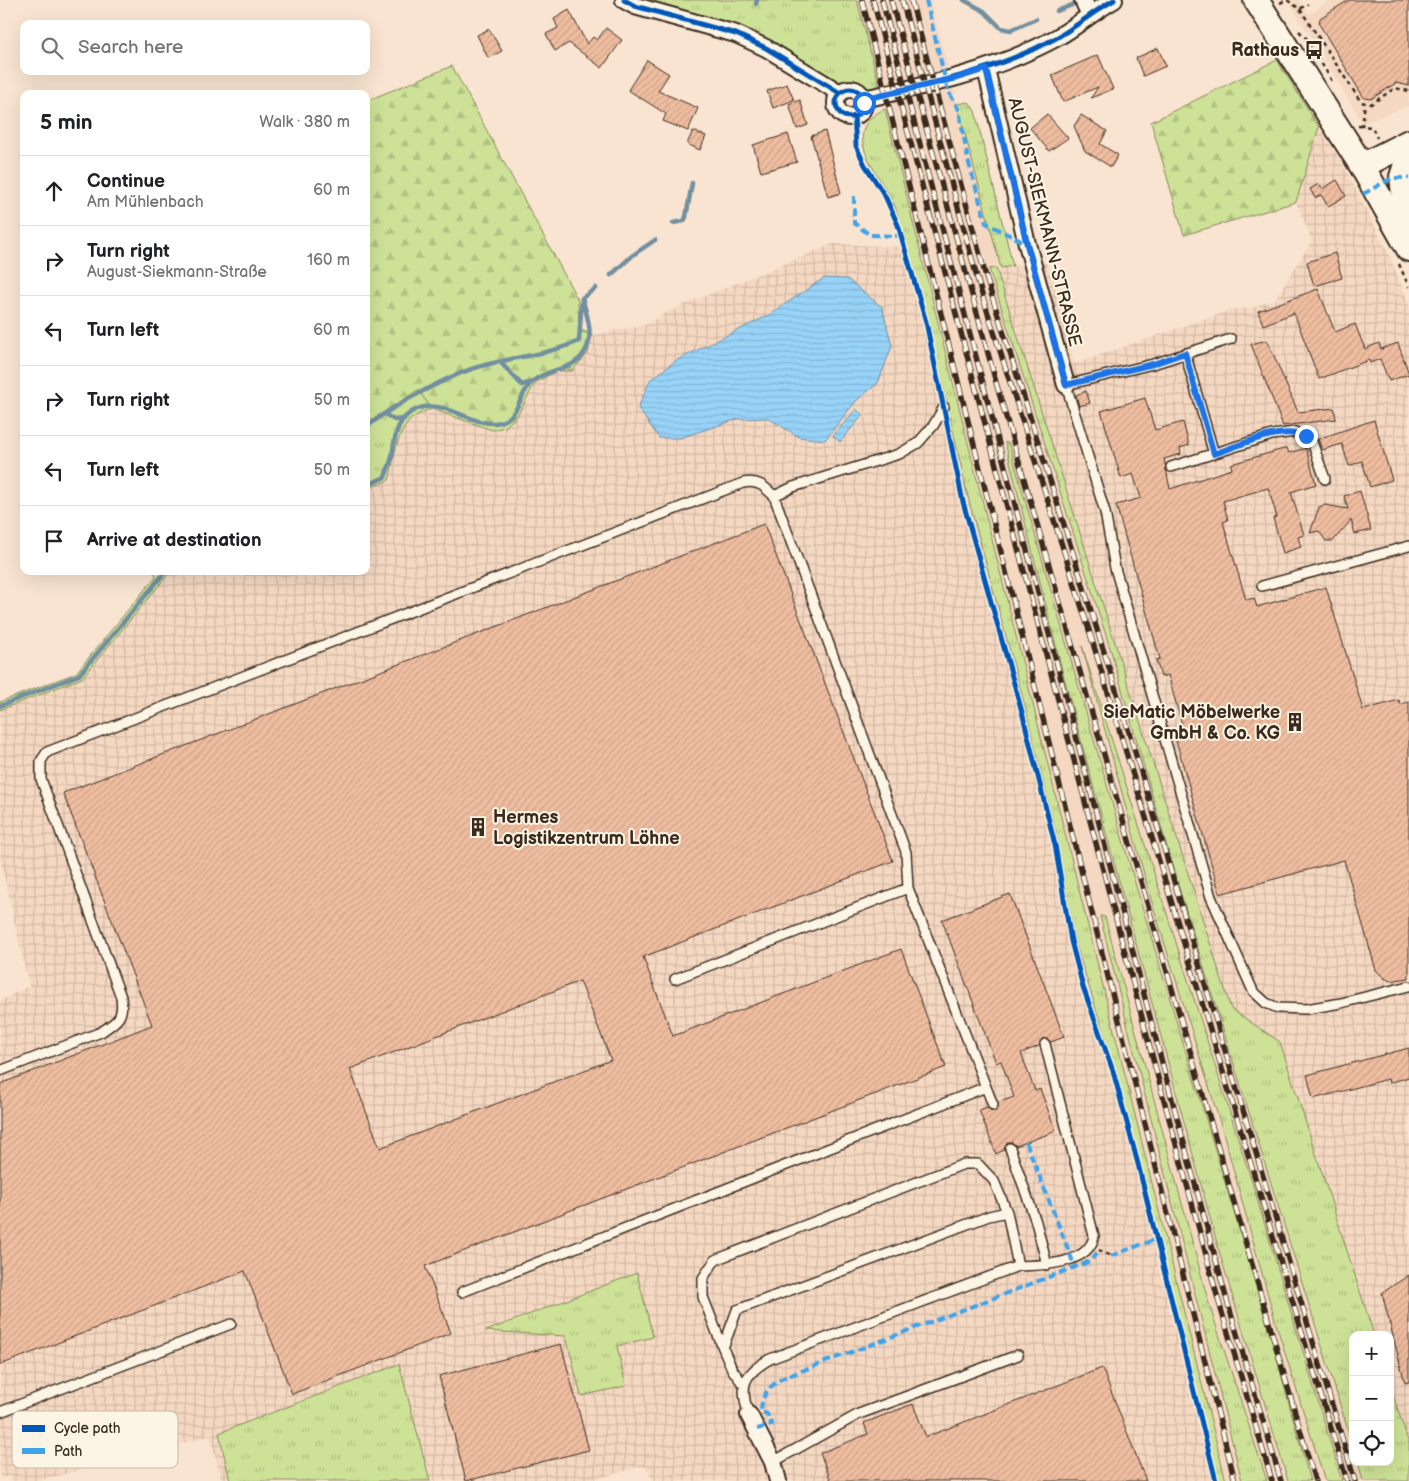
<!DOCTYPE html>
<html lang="en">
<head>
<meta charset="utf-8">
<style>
	:root { --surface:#fff; --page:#f6f6f6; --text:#202124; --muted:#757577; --line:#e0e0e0 }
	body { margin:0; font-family:"Balsamiq Sans",sans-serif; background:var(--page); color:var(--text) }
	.controls { position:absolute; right:15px; bottom:15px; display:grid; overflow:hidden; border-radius:10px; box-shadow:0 5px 20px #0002 }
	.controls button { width:45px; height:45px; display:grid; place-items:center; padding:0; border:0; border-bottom:1px solid var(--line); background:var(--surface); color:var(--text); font:25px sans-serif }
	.stop { position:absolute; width:15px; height:15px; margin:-11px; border:4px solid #1a73e8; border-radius:50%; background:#fff }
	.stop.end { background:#1a73e8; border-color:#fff; box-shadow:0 1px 5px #0008 }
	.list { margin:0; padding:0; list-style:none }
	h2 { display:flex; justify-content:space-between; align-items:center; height:65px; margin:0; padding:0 20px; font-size:21px }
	h2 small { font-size:16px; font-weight:400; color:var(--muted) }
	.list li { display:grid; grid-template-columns:32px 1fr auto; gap:15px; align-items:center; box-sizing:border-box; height:70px; padding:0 20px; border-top:1px solid var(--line) }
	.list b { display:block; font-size:19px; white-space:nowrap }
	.list p { margin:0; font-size:16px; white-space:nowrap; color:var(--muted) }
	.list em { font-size:16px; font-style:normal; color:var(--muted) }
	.icon { flex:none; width:28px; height:28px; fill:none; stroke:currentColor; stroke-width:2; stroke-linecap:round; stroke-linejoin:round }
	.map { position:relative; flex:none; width:1409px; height:1481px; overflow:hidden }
	.search { position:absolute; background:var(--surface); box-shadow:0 5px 20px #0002; left:20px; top:20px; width:350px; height:55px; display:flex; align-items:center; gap:12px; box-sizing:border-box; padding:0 18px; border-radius:10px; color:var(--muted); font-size:19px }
	.panel { position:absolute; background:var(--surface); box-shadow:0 5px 20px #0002; left:20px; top:90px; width:350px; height:485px; border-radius:10px }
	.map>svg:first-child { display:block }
	.built { fill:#f5d8c2 }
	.industrial { fill:url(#industrial-grid); fill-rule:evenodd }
	.grass { fill:url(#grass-tufts); stroke:#84865a }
	.forest { fill:url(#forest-firs); stroke:#84865a }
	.water { fill:url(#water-rules); stroke:#728fa1 }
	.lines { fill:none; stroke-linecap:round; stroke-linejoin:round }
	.stream { stroke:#728fa1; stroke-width:4.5 }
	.building { fill:url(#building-hatch); stroke:#3b2a1e; fill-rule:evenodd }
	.lane-casing { stroke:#3b2a1e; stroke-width:12 }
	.street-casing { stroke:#3b2a1e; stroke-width:20 }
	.secondary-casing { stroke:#3b2a1e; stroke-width:28 }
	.path { stroke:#3b2a1e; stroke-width:2.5; stroke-dasharray:4 4; stroke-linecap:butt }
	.lane { stroke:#fcf5e5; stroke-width:9 }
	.street { stroke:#fcf5e5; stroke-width:16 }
	.secondary { stroke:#fcf5e5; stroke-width:24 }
	.rail-casing { stroke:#3b2a1e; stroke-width:5.5 }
	.rail { stroke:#fcf5e5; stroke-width:4; stroke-dasharray:11; stroke-linecap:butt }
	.quiet { stroke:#3fa3ea; stroke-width:4; stroke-dasharray:8 4; stroke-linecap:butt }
	.cycleway-casing { stroke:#fcf5e5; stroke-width:8 }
	.cycleway { stroke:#0057b8; stroke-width:5 }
	.route { stroke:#1a73e8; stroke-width:6 }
	.labels { text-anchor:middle; stroke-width:4; stroke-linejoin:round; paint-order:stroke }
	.poi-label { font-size:18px; font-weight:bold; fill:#3b2a1e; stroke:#fcf5e5; text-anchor:end }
	.street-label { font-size:18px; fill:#3b2a1e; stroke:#fcf5e5 }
	.key { fill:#fcf5e5; stroke:#c2b8a9; stroke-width:1 }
	.key-label { font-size:14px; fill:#3b2a1e }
</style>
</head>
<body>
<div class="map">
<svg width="1409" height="1481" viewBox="0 0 1409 1481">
	<defs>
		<pattern id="industrial-grid" width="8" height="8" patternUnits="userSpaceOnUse" patternTransform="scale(1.25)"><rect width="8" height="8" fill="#f5d8c2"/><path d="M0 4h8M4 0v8" fill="none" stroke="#d3baa6"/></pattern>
		<pattern id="grass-tufts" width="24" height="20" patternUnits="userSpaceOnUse" patternTransform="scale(1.25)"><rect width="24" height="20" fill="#cde297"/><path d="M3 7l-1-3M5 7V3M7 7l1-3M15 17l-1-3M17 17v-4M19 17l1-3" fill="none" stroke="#b1c282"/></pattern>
		<pattern id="forest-firs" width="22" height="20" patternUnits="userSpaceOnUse" patternTransform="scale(1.25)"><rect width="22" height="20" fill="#cde297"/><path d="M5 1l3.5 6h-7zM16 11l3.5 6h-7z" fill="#b1c282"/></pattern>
		<pattern id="water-rules" width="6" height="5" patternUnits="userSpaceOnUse" patternTransform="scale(1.25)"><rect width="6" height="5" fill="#97d3f8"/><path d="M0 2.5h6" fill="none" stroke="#83b5d4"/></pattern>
		<pattern id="building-hatch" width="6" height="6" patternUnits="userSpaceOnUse" patternTransform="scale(1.25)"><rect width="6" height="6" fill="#efbda0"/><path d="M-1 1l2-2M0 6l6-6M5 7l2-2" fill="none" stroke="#cea389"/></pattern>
	</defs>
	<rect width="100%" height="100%" fill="#f8e4d0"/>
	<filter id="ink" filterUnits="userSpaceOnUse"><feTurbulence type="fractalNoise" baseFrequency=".02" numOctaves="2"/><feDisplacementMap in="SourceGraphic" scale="10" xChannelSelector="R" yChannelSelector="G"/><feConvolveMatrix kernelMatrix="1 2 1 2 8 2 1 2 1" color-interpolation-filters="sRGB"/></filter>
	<g filter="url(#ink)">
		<!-- built -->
		<path class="built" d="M857,0H930L1001,268L989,270L1111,651L1175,875L1353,1446V1462H1358L1363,1481H1226L1056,800L931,288Z
			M1288,0H1299L1309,14L1330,0H1409V106L1363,123Z"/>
		<!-- industrial -->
		<path class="industrial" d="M1319,127L1342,163L1388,252L1409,304V1444L1390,1386V1335H1374L1280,1043L1231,1009L996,268L1046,263L1052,276L1074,364L1234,309L1252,308L1275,299L1312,241L1296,202Z
			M833,244L908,247L928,321L969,501L1046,795L1058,842L1069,912L1087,986L1121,1089L1219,1481H654L644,1466L588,1481H430L399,1365L219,1433L230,1481H222L210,1436L38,1481H12L8,1476L0,1479V1001L29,986L0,858V710L82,678L171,571H366V489L389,480L403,427L419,413L432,409L492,430L517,416L534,383L588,353L592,335L646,325L669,311ZM769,315L867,393L856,401L825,440L799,437L768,418L738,419L680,438L677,360ZM855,409L862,415L839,442L833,436ZM487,1331L652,1337L616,1346L581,1396L566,1336Z"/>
		<!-- grass -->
		<path class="grass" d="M636,0H857L880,89C866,91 855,85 840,84Z
			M969,102L975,111L1013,266L1001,268L957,104Z
			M885,109L1226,1481H1219L1121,1089L1075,942L1058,842L1026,710L969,501L928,321L895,206C882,176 835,131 885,109Z
			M996,268L1231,1009L1280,1042L1374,1335H1353V1446L1175,875L1111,651L989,269Z
			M418,389L432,409C396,418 397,449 389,480L366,489V424Z
			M1005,442L1009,444L1140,900L1269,1329L1310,1481H1288L1219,1251L1063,674Z
			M153,571H171L82,678L0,710V702L76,673L156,576Z
			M1082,646L1252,1182L1342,1481H1325L1276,1324L1223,1132L1150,896Z
			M1100,916L1105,917L1209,1304L1267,1481H1242Z
			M637,1273L653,1337L617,1346L626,1386L581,1396L566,1336L486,1331Z
			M399,1364L430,1481H230L219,1433Z
			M1390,1386L1409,1444V1481H1363L1358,1462H1390Z"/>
		<!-- forest -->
		<path class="forest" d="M1277,60L1319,127L1296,202L1184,235L1151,122Z
			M452,66L578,300L579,329L592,335L588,353L572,371H556L535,383L517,416L505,427L492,430L432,409L418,390L366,424V101Z"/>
		<!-- water -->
		<path class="water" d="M824,278L847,279L882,307L892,346L878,383L856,401L825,440L799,437L768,418L738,419L680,438H659L638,408L650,380L677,360L769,315Z
			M856,409L863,415L840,442L833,436Z"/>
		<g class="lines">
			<!-- stream -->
			<path class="stream" d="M964,0L984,11L1001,28L1011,30L1036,19
				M756,4L757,0
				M1057,11L1077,3
				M673,223L684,221L686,217L692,183
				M611,275L633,255L655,240
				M500,362L522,385L530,383
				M385,414L394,420L404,419
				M366,428C387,408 450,375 478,367C511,357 548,355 579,341L582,298L596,288
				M366,486L385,477C387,470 391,463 392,456C395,436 396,418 417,409C443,398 471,425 494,423C520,422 518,393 533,381C550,367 573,371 584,353C595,336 587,315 582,298
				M0,706L79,675L166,571"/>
		</g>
		<!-- building -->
		<path class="building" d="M1349,0H1409V86L1396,83L1371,99L1364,98L1319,24L1320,18Z
			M569,10L587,44L593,37L597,40L606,28L622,40L602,68L569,43L555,51L546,34L558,28L554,19Z
			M489,29L502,51L488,58L477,35Z
			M1158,48L1166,66L1143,76L1136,58Z
			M1098,55L1113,89L1091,98L1098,87L1063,102L1052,75Z
			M647,60L669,74L658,91L698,108L688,131L663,121L666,114L628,90Z
			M787,84L794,100L773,108L767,91Z
			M800,100L808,125L797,129L789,104Z
			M1047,114L1068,138L1049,151L1030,128Z
			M1081,115L1107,131L1100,144L1118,155L1111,167L1085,151L1074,126Z
			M693,131L706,136L700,150L687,144Z
			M825,131L841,193L828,197L811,136Z
			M788,134L797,162L761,172L753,145Z
			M1337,180L1346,196L1328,206L1321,195L1315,198L1310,189L1319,184L1322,189Z
			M1335,253L1342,278L1314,286L1307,262Z
			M1318,289L1335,332L1355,324L1365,349L1379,343L1381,349L1398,343L1409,374L1389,381L1380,359L1370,363L1369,360L1319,379L1294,313L1263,325L1258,311Z
			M1267,340L1298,412L1334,408L1336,419L1283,426L1251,344Z
			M1086,391L1090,403L1079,406L1076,395Z
			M1145,398L1155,430L1183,422L1189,445L1180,448L1181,454L1164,459L1170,489L1232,469L1231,464L1287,448L1289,453L1306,448L1316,484L1291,492L1304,535L1298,537L1301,547L1283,553L1273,518L1277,517L1268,488L1223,501L1228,520L1223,522L1246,600L1254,598L1257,607L1326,587L1363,710L1399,700L1400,704L1409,702V978L1390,981L1383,977L1376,970L1344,860L1220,894L1175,737L1185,735L1168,675L1161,677L1156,660L1160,659L1116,505L1141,498L1133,474L1121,478L1101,411Z
			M1374,420L1392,480L1370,487L1362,461L1349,466L1342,444L1322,450L1318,439Z
			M1360,491L1371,530L1355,534L1351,520L1333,541H1326L1319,531L1310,533L1319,507L1325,505L1348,509L1344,496Z
			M764,524L893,861L643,957L673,1036L901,949L946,1067L425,1266L451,1333L292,1394L245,1271L0,1365V1084L152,1025L63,793ZM580,981L611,1060L380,1148L350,1069Z
			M1010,894L1064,1037L1051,1042L1043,1038L1039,1046L1021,1053L1035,1091L1040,1089L1056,1131L1016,1146L1012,1142H1007L1004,1150L996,1154L979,1110L987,1107L992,1111H996L999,1102L1014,1097L1001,1061L996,1063L942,920Z
			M1409,1048V1077L1389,1083L1388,1079L1313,1099L1307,1075Z
			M1409,1275V1382L1405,1383L1382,1293Z
			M561,1344L589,1450L466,1481L439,1376Z
			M1102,1368L1146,1481H831L820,1453L868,1434L864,1423L913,1404L926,1437Z"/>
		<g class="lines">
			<!-- lane casing -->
			<g class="lane-casing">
				<path id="lane" d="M1231,339L1153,364L1066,385L1105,512L1115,568L1211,897L1253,991L1266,1003L1278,1008L1306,1009L1341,1003L1409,986
					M1185,353L1214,454
					M1171,467L1272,435L1295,432L1311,439L1325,479
					M774,496L793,487L899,454L918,443L933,426L944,407
					M1262,586L1409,546
					M675,979L908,888
					M0,1071L101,1032C118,1021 124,1017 121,997L41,779V761L47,752L743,483C758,480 764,486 774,496L906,852L908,888L993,1105
					M1010,1148L1036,1222L1047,1265
					M462,1292L986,1087
					M723,1348L703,1297V1278L715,1260L964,1164H978L994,1181L1007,1212
					M743,1384L732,1369L723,1348L737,1310L989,1216L1007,1212L1018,1266
					M0,1412L231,1324
					M749,1415C739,1386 743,1374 770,1359L1018,1266C1042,1265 1089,1265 1094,1236L1045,1044
					M773,1462L859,1414L1018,1355"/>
			</g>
			<!-- street casing -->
			<g class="street-casing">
				<path id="street" d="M624,0L635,6L736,34L766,48L840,93
					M1083,0L1090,15
					M986,69L1027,244L1066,385
					M836 103a14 14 0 1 1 28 0a14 14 0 1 1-28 0Z
					M863,99C930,85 995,71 1056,38C1076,27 1094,11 1114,0
					M749,1415L773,1462L778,1481"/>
			</g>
			<!-- secondary casing -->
			<g class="secondary-casing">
				<path id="secondary" d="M1256,0L1362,166L1409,249
					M1409,155L1402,177L1409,235
					M1362,166L1409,142"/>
			</g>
			<!-- path -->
			<path class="path" d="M1280,3L1287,0L1300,9L1308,4
				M1300,9L1361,102L1371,104L1395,88L1409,91
				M1299,31L1308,40L1333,83
				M1358,126L1372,127L1377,138
				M1362,127L1365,103
				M1399,264L1409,287
				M1099,1250L1111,1256"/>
			<!-- lane -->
			<use href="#lane" class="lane"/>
			<!-- street -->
			<use href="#street" class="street"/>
			<!-- secondary -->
			<use href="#secondary" class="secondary"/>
			<!-- rail casing -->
			<g class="rail-casing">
				<path id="rail" d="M862,0L1235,1481
					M873,0L1157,1074L1218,1299L1272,1481
					M882,0L1164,1070L1226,1297L1281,1481
					M891,0L997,386L1315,1481
					M902,0L979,285L1089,630L1347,1481
					M911,0L986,277L1122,709L1355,1481"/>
			</g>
			<!-- rail -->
			<use href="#rail" class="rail"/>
			<!-- quiet -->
			<path class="quiet" d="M926,0L948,91L959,110L968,160L986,223L1027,244
				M1363,194L1392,178H1409
				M854,196V223L870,235L900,236
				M1026,1142L1075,1267
				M1111,1256L1156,1239
				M757,1429L772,1425L767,1414L761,1412C761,1395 769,1386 783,1378L1086,1263L1092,1259L1099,1250"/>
			<!-- cycleway casing -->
			<g class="cycleway-casing">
				<path id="cycleway" d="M624,0L635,6L736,34L766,48L840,93
					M986,69L1027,244L1066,385
					M836 103a14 14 0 1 1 28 0a14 14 0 1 1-28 0Z
					M863,99C930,85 995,71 1056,38C1076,27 1094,11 1114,0
					M854,116L856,146L865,165L885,196L898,225L926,322L963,502L1022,712L1055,845L1071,941L1083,987L1113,1071L1138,1164L1216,1481"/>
			</g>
			<!-- cycleway -->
			<use href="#cycleway" class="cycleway"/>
		</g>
	</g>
	<g class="lines" filter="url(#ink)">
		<!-- route -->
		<path class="route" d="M864,103L863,99L957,78L986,69L1027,244L1066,385L1153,364L1185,353L1214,454C1242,445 1277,426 1306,436"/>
	</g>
	<!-- icons -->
	<defs>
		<g id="bus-bare" transform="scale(1.5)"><path d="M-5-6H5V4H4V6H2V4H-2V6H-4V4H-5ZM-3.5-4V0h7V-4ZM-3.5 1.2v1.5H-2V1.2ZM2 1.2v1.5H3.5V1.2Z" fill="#3b2a1e" stroke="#fcf5e5" stroke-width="2.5" paint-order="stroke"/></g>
		<g id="building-bare" transform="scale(1.5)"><path d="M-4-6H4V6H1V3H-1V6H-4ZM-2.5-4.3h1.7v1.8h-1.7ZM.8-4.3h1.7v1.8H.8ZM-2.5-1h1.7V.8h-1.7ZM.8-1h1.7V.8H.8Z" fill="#3b2a1e" stroke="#fcf5e5" stroke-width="2.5" paint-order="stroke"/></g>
	</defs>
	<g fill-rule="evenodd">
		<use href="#bus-bare" x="1314" y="50"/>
		<use href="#building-bare" x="1295" y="722"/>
		<use href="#building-bare" x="478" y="827"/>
	</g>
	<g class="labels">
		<!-- poi labels -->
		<g class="poi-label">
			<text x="1299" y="56">Rathaus</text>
			<text x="1280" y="718">SieMatic Möbelwerke<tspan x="1280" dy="21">GmbH &amp; Co. KG</tspan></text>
			<text x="493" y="823" text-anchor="start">Hermes<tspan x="493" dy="21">Logistikzentrum Löhne</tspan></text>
		</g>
		<!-- street labels -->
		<g class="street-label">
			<text transform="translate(1045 222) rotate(76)" y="6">AUGUST-SIEKMANN-STRASSE</text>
		</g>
	</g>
	<!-- legend -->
	<rect x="12" y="1411" width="166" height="57" rx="8" class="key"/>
	<rect x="22" y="1425" width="23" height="7" fill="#0057b8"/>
	<rect x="22" y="1448" width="23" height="6" fill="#3fa3ea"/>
	<g class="key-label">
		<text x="54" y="1433">Cycle path</text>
		<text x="54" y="1456">Path</text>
	</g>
</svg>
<div class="controls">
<button>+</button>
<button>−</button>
<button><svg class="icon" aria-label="locate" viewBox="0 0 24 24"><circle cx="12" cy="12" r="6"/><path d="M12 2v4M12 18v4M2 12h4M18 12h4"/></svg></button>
</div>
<div class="stop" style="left:864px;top:103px"></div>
<div class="stop end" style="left:1306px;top:436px"></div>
<div class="search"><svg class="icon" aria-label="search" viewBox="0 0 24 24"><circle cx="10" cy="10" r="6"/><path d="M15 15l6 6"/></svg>Search here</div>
<section class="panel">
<h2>5 min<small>Walk · 380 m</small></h2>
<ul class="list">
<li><svg class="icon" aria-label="ahead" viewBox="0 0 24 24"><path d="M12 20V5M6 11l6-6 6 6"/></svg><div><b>Continue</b><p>Am Mühlenbach</p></div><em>60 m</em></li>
<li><svg class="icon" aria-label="right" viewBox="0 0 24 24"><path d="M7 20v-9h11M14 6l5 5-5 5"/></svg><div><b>Turn right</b><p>August-Siekmann-Straße</p></div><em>160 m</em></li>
<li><svg class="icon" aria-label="left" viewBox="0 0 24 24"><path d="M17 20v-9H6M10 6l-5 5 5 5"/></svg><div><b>Turn left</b></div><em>60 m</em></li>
<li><svg class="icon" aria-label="right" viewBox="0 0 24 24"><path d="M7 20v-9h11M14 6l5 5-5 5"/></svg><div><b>Turn right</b></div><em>50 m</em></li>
<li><svg class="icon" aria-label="left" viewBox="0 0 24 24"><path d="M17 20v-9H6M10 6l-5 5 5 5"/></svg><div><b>Turn left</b></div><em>50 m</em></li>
<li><svg class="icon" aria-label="arrive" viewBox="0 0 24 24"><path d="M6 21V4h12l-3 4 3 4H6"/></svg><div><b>Arrive at destination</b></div></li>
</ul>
</section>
</div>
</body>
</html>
